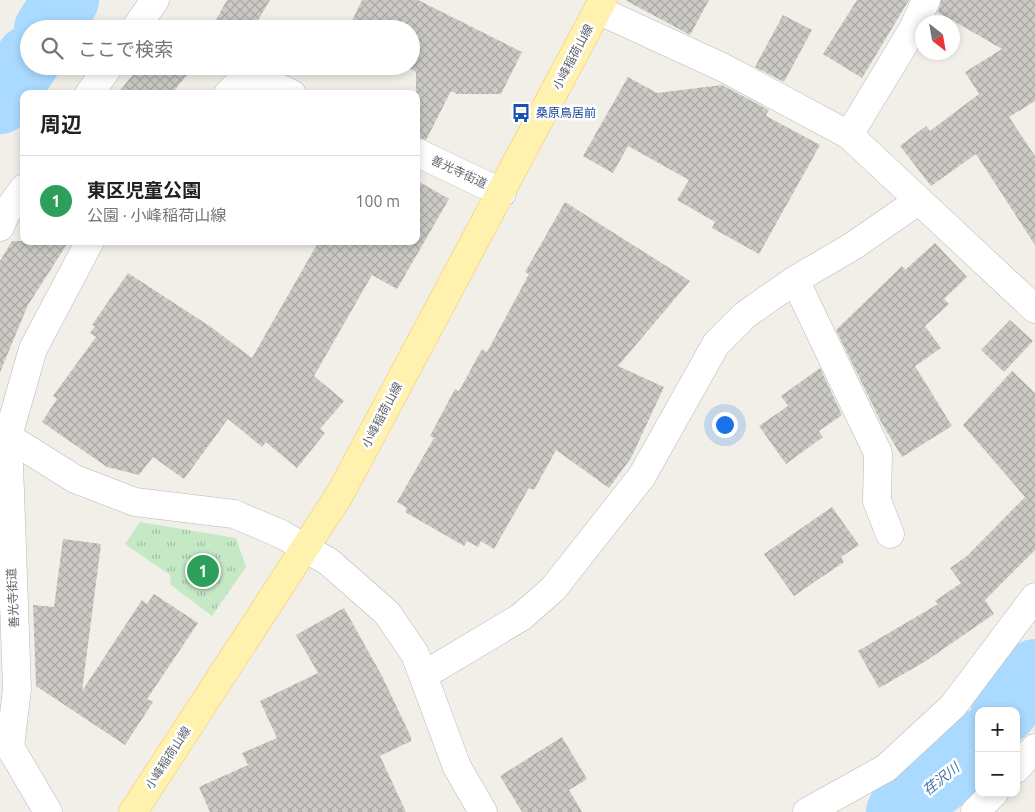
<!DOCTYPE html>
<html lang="ja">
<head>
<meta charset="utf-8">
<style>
	:root { --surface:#fff; --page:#f6f6f6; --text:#202124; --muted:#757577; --line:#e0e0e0; --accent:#d93025 }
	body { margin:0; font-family:Ubuntu,"Noto Sans JP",sans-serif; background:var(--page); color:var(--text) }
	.controls { position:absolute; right:15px; bottom:15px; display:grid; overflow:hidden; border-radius:10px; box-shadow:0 2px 8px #0003 }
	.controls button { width:45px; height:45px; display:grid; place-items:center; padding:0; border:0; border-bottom:1px solid var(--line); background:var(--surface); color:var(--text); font:25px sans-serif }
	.compass { position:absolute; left:915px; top:15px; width:45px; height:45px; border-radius:50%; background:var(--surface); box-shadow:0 2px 8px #0003; rotate:149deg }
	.you { position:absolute; left:724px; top:424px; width:18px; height:18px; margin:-12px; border:4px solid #fff; border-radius:50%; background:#1a73e8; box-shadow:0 0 0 8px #1a73e833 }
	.badge { display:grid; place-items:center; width:32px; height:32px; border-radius:50%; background:var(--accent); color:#fff; font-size:16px; font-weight:700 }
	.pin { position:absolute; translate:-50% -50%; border:2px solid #fff; box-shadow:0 1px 5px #0006 }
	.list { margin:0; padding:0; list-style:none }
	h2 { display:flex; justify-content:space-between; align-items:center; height:65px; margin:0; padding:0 20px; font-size:21px }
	h2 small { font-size:16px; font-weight:400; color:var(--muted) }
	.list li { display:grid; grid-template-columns:32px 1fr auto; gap:15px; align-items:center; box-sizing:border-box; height:90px; padding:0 20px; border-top:1px solid var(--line) }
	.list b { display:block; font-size:19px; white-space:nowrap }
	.list p { margin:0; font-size:16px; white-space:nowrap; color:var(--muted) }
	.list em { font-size:16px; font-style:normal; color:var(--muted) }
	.icon { flex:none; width:28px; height:28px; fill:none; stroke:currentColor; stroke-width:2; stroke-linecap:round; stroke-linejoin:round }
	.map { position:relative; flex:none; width:1035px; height:812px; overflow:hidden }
	.search { position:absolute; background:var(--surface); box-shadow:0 2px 8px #0003; left:20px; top:20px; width:400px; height:55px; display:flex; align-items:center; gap:12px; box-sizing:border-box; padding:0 18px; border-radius:28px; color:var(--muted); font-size:19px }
	.panel { position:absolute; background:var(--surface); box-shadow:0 2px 8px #0003; left:20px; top:90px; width:400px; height:155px; border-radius:10px }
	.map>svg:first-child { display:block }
	.grass { fill:url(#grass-tufts) }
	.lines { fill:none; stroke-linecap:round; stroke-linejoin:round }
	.river { stroke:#aadaff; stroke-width:66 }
	.building { fill:url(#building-cross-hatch) }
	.minor-casing { stroke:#b5b8bc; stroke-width:29 }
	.major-casing { stroke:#f2c960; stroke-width:29 }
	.minor { stroke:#fff; stroke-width:28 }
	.major { stroke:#fff2af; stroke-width:28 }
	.labels { text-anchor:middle; stroke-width:5; stroke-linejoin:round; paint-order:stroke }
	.street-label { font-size:12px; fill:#5f6368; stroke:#fff }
	.transit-label { font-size:12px; fill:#164399; stroke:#fff; text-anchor:start }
	.water-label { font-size:14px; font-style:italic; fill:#4174aa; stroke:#fff }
</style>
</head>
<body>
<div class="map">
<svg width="1035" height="812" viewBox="0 0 1035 812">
	<defs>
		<pattern id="grass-tufts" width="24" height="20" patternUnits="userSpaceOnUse" patternTransform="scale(1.25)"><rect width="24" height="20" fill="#c5e8c5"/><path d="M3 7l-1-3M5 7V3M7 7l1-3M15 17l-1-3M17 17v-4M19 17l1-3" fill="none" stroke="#a3c0a4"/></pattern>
		<pattern id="building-cross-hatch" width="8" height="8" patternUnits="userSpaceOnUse" patternTransform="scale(1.25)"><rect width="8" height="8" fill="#cccac5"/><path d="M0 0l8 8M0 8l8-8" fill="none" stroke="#a9a8a4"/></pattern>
	</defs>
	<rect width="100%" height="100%" fill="#f1efe8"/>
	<!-- grass -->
	<path class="grass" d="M140,522L236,538L246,567L212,616L171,585L170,575L125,544Z"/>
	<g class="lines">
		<!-- river -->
		<path class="river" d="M47,29L66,0
			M0,101L29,58
			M1004,711L1035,672
			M899,812L960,765L979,742"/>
	</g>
	<!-- building -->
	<path class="building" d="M227,0H270L253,29H211Z
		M362,0H418L522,52L501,94H457L451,91L426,140L416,137V72L405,66H411V29H348Z
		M625,0H709L690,35Z
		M857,0H909L862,78L823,54Z
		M941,0H1035V101L1009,117L1035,156V245L976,154L931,186L900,146L926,126L930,131L979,94L965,72L1002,49L938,12Z
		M783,15L812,30L784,82L755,67Z
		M140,66H195L171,94H117Z
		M628,77L657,93L722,85L769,110L766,115L768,117L820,145L759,254L712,228L715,222L677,200L689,180L628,146L613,173L583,156Z
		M416,180L449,199L397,289L372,275L314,376L344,401L320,429L325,433L297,468L266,442L262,447L228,419L184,479L153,457L139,475L107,467L42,422L57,399L53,396L96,337L90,333L95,326L92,325L128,273L211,327L252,358L319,241H416Z
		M565,202L690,281L618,366L664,387L631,458L609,488L556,450L534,490L529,488L494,549L481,541L478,547L467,541L464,546L405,512L407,508L397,502L434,438L430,436L455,389L459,391L482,349L487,352L529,274L525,272Z
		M12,241H69L28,305L0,372V261Z
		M935,243L967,277L944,299L949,304L925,326L941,348L915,366L952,426L902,457L881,422L836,330L902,266L905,270Z
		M1010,320L1033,341L1004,372L981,350Z
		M820,368L842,415L819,431L823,437L786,464L759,426L788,406L781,396Z
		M1012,371L1035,393V550L985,600L994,614L926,661L879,688L858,651L938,604L935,601L961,583L950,568L967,556L1025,497L963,425Z
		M832,507L859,545L841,557L844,562L794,596L764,554Z
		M63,539L101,544L82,691L142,600L147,604L154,594L198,623L147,699L153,702L125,745L36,686L33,605L54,607Z
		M344,608L382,676L411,737V741L380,756L406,812H210L199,787L248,765L242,753L277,738L260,701L318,673L296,635Z
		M562,737L587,779L569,790L582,812H522L500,776Z"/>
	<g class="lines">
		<!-- minor casing -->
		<g class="minor-casing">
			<path id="minor" d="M598,10L722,67L849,135L1035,309
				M135,29L155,0
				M89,94L109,66
				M228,94L249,73L292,94
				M849,135L913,29L926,0
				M416,152L502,193
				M0,227L6,213L24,188
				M795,280L878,453L877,501L890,534
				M0,432L75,479L135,502L234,514L281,534L329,562L387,613L415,654L457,767L483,812
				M424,675L521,617L553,589L642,476L716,344L745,315L795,280L853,246L918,201
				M1016,769L1035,748
				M48,812L10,747L17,689L8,436L33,349L90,241
				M807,812L886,768L953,706L1035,597
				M975,812L994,793"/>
		</g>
		<!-- major casing -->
		<g class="major-casing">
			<path id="major" d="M133,812L340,494L603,0"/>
		</g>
		<!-- minor -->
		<use href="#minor" class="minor"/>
		<!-- major -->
		<use href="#major" class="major"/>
	</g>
	<!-- icons -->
	<defs>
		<g id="bus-bare" transform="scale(1.5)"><path d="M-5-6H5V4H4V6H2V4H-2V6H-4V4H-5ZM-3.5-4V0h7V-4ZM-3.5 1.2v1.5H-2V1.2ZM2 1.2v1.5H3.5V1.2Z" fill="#1a4fb4" stroke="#fff" stroke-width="2.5" paint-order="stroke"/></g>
	</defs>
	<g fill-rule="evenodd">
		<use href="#bus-bare" x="521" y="113"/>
	</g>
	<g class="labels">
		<!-- street labels -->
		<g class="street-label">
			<text transform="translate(573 57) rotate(-62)" y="4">小峰稲荷山線</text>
			<text transform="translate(459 172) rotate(25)" y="4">善光寺街道</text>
			<text transform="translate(382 415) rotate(-62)" y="4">小峰稲荷山線</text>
			<text transform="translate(13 598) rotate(-93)" y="4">善光寺街道</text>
			<text transform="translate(168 758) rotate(-57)" y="4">小峰稲荷山線</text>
		</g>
		<!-- transit labels -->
		<g class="transit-label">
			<text x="536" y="117">桑原鳥居前</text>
		</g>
		<!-- water labels -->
		<g class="water-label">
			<text transform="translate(941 779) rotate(-39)" y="5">荏沢川</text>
		</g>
	</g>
</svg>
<div class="controls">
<button>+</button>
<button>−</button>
</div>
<svg class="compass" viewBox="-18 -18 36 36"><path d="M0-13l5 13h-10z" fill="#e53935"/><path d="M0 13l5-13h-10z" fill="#757577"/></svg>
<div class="you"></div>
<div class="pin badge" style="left:203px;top:571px;background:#2e9e5b">1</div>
<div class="search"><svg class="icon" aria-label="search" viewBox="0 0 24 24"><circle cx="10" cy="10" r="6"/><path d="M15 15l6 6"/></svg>ここで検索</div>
<section class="panel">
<h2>周辺<small></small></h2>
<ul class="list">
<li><span class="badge" style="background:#2e9e5b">1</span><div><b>東区児童公園</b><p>公園 · 小峰稲荷山線</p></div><em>100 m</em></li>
</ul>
</section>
</div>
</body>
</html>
